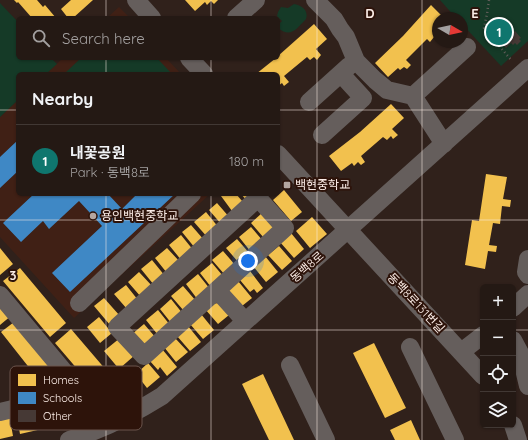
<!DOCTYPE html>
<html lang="en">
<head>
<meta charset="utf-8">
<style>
	:root { --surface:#241914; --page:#302622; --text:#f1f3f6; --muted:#a3a0a0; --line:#413834; --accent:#0f766e }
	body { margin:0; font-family:Quicksand,"Noto Sans KR",sans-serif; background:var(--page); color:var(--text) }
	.controls { position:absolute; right:12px; bottom:12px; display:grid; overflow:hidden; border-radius:6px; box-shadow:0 1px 3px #0004 }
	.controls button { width:36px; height:36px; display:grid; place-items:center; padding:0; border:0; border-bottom:1px solid var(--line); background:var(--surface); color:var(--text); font:20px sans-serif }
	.compass { position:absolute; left:432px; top:12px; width:36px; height:36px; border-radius:50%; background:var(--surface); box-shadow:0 1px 3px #0004; rotate:99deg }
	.you { position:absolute; left:248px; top:261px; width:14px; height:14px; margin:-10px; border:3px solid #fff; border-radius:50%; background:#1a73e8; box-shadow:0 0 0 6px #1a73e833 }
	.badge { display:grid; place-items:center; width:26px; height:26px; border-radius:50%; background:var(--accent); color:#fff; font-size:13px; font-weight:700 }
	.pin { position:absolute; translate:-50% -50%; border:2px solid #fff; box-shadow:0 1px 4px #0006 }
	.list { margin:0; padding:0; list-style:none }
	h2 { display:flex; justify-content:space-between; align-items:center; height:52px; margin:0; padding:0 16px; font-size:17px }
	h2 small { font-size:13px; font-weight:400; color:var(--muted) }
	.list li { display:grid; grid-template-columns:26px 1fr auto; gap:12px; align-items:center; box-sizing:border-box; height:72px; padding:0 16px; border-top:1px solid var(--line) }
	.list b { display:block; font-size:15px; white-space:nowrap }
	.list p { margin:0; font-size:13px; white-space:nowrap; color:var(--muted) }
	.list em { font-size:13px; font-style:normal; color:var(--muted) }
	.icon { flex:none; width:22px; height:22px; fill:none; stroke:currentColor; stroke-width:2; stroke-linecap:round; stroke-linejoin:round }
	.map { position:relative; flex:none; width:528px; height:440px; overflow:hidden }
	.search { position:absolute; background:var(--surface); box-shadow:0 1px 3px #0004; left:16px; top:16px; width:264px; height:44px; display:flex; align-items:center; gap:10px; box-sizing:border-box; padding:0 14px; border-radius:6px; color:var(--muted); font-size:15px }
	.panel { position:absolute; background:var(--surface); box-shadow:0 1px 3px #0004; left:16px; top:72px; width:264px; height:124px; border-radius:6px }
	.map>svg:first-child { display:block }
	.built { fill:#402015 }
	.green { fill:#153a27 }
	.homes { fill:#f2c14e }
	.schools { fill:#3f88c5 }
	.building { fill:#463935 }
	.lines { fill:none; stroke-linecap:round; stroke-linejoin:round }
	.path { stroke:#665f5c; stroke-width:2.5; stroke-dasharray:1 3; stroke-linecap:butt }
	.minor { stroke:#655e5c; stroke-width:18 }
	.grid { fill:none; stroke:#fcede7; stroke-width:1; stroke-opacity:0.55 }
	.poi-dot { fill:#b5a6a0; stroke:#2d130a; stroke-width:1.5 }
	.labels { text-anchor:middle; stroke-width:4; stroke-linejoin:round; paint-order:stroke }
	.poi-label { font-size:12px; fill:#fcede7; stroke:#2d130a; text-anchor:start }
	.street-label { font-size:12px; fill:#fcede7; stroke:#2d130a }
	.key { fill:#2d130a; stroke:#6b544c; stroke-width:1 }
	.key-label { font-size:11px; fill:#fcede7 }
	.grid-label { font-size:13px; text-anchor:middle; font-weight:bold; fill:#fcede7; stroke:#2d130a; stroke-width:4; stroke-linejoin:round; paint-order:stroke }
</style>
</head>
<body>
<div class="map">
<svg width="528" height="440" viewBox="0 0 528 440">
	<rect width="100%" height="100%" fill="#30211b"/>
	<!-- built -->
	<path class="built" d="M119,7L130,18H107Z
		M63,58H166L181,74H46Z
		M18,100V194H210L74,318L0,237V117Z"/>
	<!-- green -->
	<path class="green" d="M440,0H528V41L501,66L462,24V18H456Z
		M0,3L18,22V58H51L57,64L46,74H18V100L0,117Z
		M294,4C301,5 309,10 306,19C297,28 291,39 278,28V25L282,21L277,16L278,12L281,7L288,8Z
		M81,58H157L171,73L169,74H64Z"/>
	<!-- homes -->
	<path class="homes" d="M14,0H37L43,7L45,5L56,18H32L18,2L17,3Z
		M71,0H93L73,18H68L61,9Z
		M185,0H218L214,4L211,1L207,5L205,2L195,11Z
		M431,5L444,18H438V26L435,30L438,33V39L437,40L434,37L430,42L427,39L406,60L411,65L407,69L404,67L400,70L398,68L388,77L375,63L403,36Z
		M314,24L327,39L316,49L321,55L317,60L314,57L310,60L307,57L284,76L289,82L284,86L282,83L278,86V74H256L276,58H278V56Z
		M391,104L404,118L392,129L398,135L393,139L391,136L387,140L383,137L361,156L365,162L361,165L358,162L354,166L352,163L341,171L329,156L360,132Z
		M486,174L507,177L503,199L511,200L510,207L502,206L500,224L493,223L489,245L497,246L496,252L488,251L485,269L465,265L472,220L479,221Z
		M284,190L302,212L291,221L273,200Z
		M224,194H236L243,202L232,211L221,196Z
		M241,194H256L247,201Z
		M217,203L230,218L222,225L209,210Z
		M206,212L219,228L208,238L194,222Z
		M262,213L275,229L264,238L251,223Z
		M312,217L327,234L310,248L296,231Z
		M191,225L204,240L195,248L182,232Z
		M251,227L263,241L251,252L239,237Z
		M291,233L304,249L294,258L280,242Z
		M181,235L194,251L182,261L169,245Z
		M237,239L250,254L239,263L226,248Z
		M279,246L292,261L282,270L268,255Z
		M0,248L13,264L0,275Z
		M167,248L180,262L167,273L155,258Z
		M223,251L236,266L225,275L212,260Z
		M265,256L278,272L266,282L253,266Z
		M152,260L165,276L154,285L141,269Z
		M212,263L223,276L211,287L200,273Z
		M20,268L66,323L50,337L3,281Z
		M250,271L263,288L257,293L254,289L250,292L240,280Z
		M139,272L153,287L141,297L128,282Z
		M198,274L210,289L198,300L186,284Z
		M238,281L252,298L242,306L228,290Z
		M126,285L138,300L127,309L114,294Z
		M183,286L196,301L184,311L171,296Z
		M104,298L120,316L110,325L94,306Z
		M171,299L183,314L172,324L160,309Z
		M0,301L12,315L0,325Z
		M219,303L229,315L218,324L205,309L211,304Z
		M158,310L170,325L158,335L146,320Z
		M201,314L214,330L203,339L190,324Z
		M99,317L112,333L100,343L87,327Z
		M18,319L63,376L46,389L1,332Z
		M144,324L156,338L147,346L131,335Z
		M188,326L201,342L190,351L177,336Z
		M71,329L118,384L102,398L55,343Z
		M120,338L135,355L119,369L104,351Z
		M175,338L188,352L176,362L164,347Z
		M374,343L406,408L385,418L353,353Z
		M162,349L177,367L167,376L160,367L158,370L149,360Z
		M148,363L160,377L147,388L136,374Z
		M263,374L294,440H269L242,384Z
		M85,394L92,414L64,424L20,434L16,412L57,404Z
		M9,414L13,436L0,439V416Z
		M411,420L420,440H395L390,430Z"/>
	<!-- schools -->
	<path class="schools" d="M18,140V171L0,188V157Z
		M34,194H108L122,209L137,194H175L70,292L52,273L102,226L79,201L49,229L43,221L21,242L3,223Z"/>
	<!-- building -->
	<path class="building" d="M498,16L513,33L515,31L521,38L519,39L521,41L517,45L515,43L513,45L511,43L506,48L489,29L495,24L493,22Z"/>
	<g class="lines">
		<!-- path -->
		<path class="path" d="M489,0L487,14L484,28L512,61"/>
		<!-- minor -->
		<path class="minor" d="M136,0L152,18
			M315,0L334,19L340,29L346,37L356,61L375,80L387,90L413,96L444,144
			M236,18L256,0
			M189,58L204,74
			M413,96L467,47
			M309,102L349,66
			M322,135L363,98L341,74
			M278,154L483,376
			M528,259L526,272L528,275
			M217,290L144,356L117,327L258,198L285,228L217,290L245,321
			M0,295L77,387L59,398L0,412
			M79,303L192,194
			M513,308L528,294
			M513,340L520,353L528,386
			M410,347L455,440
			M461,352L483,335
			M290,365L326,440
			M513,425L518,440
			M69,440C102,430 133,414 162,396L528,68"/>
	</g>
	<!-- grid -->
	<path class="grid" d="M106,0V18M211,0V18M317,0V440M422,0V440M106,58V74M211,58V74M0,110H18M278,110H528M106,194V440M211,194V440M0,220H528M0,330H483M513,330H528"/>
	<!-- markers -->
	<g class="poi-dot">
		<rect x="283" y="181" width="8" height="8" rx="2"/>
		<circle cx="93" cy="216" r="4"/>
	</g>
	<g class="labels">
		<!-- poi labels -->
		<g class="poi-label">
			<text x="295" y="189">백현중학교</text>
			<text x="101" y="220">용인백현중학교</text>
		</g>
		<!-- street labels -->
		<g class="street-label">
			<text transform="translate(307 267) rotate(-41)" y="4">동백8로</text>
			<text transform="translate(416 303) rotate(47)" y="4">동백8로131번길</text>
		</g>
	</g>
	<!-- legend -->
	<rect x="10" y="366" width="132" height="64" rx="6" class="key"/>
	<rect x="18" y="374" width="18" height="12" fill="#f2c14e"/>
	<rect x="18" y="392" width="18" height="12" fill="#3f88c5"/>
	<rect x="18" y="410" width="18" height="12" fill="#463935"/>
	<g class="key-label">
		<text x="43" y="384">Homes</text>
		<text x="43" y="402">Schools</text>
		<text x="43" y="420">Other</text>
	</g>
	<g class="grid-label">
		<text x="370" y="18">D</text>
		<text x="475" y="18">E</text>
		<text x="13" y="280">3</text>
	</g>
</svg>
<div class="controls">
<button>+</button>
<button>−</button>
<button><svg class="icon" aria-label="locate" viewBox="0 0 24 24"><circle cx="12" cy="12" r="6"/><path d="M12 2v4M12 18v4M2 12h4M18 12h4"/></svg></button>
<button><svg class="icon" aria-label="layers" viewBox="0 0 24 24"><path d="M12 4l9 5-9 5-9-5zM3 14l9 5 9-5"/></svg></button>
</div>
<svg class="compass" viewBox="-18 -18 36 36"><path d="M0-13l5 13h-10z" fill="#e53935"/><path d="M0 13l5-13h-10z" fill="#a3a0a0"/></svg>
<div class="you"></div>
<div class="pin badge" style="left:499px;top:32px">1</div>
<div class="search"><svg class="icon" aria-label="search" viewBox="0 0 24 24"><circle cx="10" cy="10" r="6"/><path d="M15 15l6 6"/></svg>Search here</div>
<section class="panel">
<h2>Nearby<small></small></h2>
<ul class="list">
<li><span class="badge">1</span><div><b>내꽃공원</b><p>Park · 동백8로</p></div><em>180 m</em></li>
</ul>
</section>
</div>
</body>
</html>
